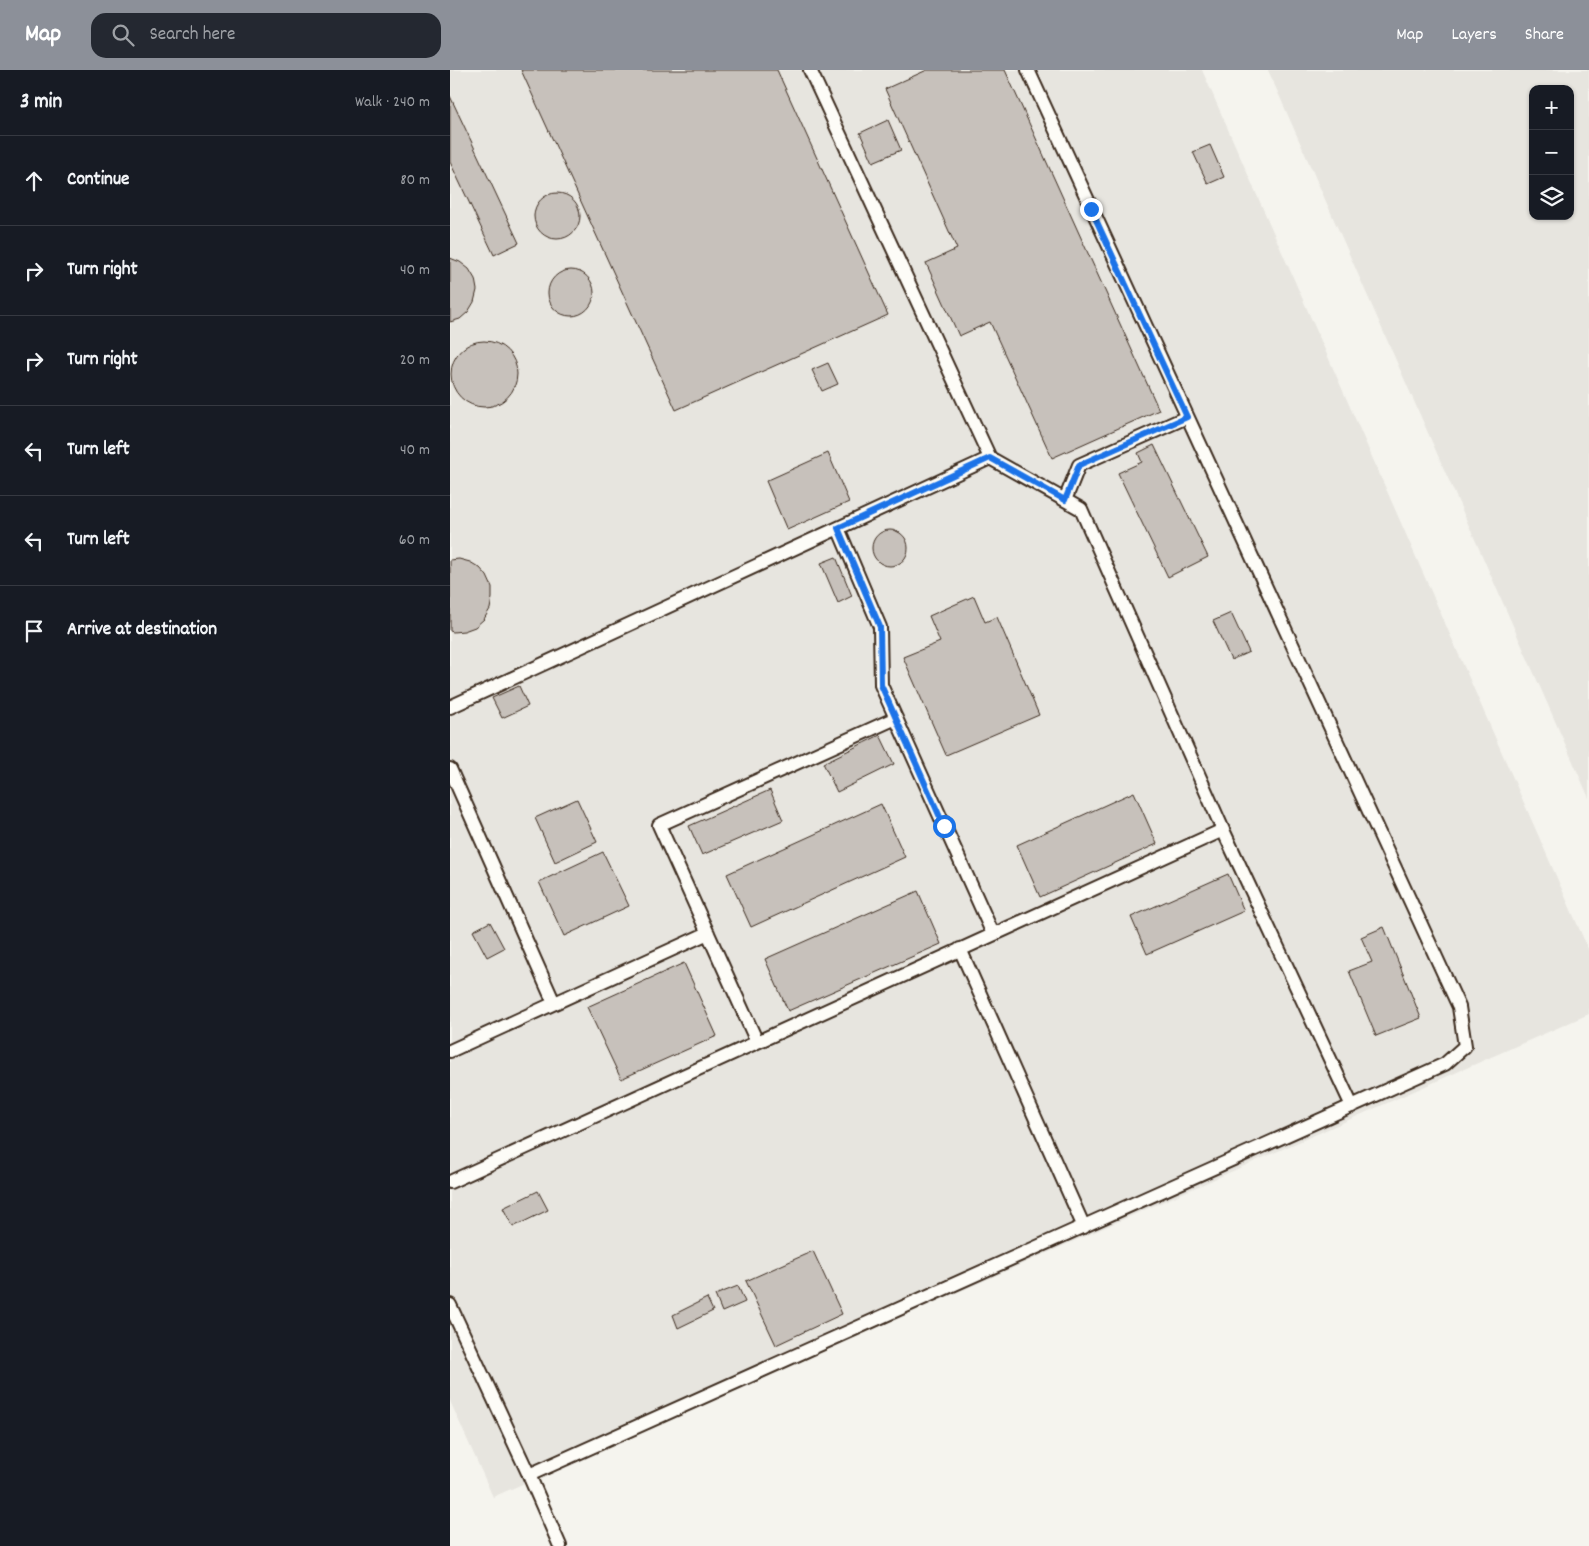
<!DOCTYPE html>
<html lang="en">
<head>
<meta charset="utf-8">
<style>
	:root { --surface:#171b24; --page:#242831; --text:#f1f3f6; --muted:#9ea1a6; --line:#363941; --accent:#8c9099 }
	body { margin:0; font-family:Dekko,sans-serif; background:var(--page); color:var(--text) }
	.controls { position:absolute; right:15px; top:15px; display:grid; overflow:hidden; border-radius:10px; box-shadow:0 1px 4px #0004 }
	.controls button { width:45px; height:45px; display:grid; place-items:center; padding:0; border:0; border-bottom:1px solid var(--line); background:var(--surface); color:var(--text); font:25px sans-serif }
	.stop { position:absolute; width:15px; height:15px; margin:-11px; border:4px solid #1a73e8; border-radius:50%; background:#fff }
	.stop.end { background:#1a73e8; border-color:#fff; box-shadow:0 1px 5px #0008 }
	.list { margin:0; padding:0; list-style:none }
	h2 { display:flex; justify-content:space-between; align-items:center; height:65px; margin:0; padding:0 20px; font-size:21px }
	h2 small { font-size:16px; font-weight:400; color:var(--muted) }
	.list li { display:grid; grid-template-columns:32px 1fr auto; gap:15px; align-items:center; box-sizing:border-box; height:90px; padding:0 20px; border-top:1px solid var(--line) }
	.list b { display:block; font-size:19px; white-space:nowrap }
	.list em { font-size:16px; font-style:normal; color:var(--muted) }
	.icon { flex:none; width:28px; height:28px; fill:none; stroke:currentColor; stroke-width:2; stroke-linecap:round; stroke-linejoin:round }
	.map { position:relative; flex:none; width:1139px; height:1476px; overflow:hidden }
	header { display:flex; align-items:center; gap:30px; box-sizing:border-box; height:70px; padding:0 25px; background:var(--accent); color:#fff }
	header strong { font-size:24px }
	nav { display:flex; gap:28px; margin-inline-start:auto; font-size:18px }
	.search { width:350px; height:45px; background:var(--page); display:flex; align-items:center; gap:12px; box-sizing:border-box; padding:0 18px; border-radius:15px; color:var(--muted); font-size:19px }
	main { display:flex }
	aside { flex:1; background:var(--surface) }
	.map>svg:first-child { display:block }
	.built { fill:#e7e5df; fill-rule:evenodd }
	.building { fill:#c7c1bb; stroke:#3b2a1e }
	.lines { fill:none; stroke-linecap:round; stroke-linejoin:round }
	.service-casing { stroke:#3b2a1e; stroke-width:16 }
	.service { stroke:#fdfcf7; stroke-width:12 }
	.route { stroke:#1a73e8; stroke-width:6 }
</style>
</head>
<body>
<header>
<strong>Map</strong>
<div class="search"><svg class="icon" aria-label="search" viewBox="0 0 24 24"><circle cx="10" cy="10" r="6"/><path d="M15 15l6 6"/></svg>Search here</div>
<nav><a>Map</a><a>Layers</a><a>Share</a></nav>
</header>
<main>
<aside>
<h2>3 min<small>Walk · 240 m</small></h2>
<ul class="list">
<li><svg class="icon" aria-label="ahead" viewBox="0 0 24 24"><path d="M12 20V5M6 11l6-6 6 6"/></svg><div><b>Continue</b></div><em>80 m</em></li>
<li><svg class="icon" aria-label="right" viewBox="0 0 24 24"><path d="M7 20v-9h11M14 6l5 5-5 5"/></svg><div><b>Turn right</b></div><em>40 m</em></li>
<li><svg class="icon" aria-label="right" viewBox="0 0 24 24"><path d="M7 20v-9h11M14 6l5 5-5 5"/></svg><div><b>Turn right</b></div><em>20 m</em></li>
<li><svg class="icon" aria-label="left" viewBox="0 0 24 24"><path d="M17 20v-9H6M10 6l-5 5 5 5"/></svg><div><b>Turn left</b></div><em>40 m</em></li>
<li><svg class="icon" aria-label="left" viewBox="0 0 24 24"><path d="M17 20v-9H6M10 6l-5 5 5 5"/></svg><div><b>Turn left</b></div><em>60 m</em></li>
<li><svg class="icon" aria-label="arrive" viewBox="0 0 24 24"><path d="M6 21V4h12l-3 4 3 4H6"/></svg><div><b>Arrive at destination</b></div></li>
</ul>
</aside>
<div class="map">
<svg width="1139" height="1476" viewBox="0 0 1139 1476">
	<rect width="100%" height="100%" fill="#f5f4ee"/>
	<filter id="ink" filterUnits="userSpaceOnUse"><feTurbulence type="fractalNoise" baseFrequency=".02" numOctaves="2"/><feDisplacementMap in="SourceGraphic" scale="10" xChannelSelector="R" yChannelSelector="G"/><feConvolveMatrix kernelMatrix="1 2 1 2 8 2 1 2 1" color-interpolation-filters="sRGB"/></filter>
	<g filter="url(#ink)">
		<!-- built -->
		<path class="built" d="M0,0H752L1139,881V944L43,1427L0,1331Z
			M818,0H1139V728ZM1083,19H1120V146H1083Z"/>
		<!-- building -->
		<path class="building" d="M71,0H327L438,245L226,340Z
			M477,0H555L709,340L602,388L540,252L509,266L476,193L507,179L435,19Z
			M0,26L69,173L44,185L0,92Z
			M438,50L451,80L423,92L410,63Z
			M760,75L774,107L758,114L743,82Z
			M84 146a23 23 0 1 1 46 0a23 23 0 1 1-46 0Z
			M0,188L10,192L19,199L25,209L27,220L24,232L18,242L10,249L0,252Z
			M98 223a23 23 0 1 1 46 0a23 23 0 1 1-46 0Z
			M1 304a33 33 0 1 1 66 0a33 33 0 1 1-66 0Z
			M378,293L388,314L372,321L362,300Z
			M704,375L758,487L718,507L668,403L692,392L688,383Z
			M378,383L399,432L337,460L316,411Z
			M422 478a18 18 0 1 1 36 0a18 18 0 1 1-36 0Z
			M386,487L402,526L388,533L371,493Z
			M9,489L20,492L30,498L37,506L42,517V528L40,539L34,549L25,557L14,561L3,562L0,561V490Z
			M524,526L535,552L547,547L589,645L496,685L453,587L490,572L479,546Z
			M781,543L799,582L781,590L763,551Z
			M69,616L78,636L52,648L42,628Z
			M430,665L444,694L387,722L373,693Z
			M320,720L333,750L252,785L239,756Z
			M684,722L707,774L590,827L567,775Z
			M127,729L147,772L105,792L85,748Z
			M431,734L455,787L301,857L277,804Z
			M153,782L179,836L114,866L89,812Z
			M778,804L794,841L697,884L681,847Z
			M468,821L491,874L338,941L315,889Z
			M40,852L54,878L37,887L23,861Z
			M934,857L971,948L926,966L899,901L922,892L911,867Z
			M234,893L267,966L171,1009L137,937Z
			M88,1121L98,1140L63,1157L53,1138Z
			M363,1181L392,1244L326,1275L296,1211Z
			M288,1216L295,1232L272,1242L265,1225Z
			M257,1228L263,1241L228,1258L223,1245Z"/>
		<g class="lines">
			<!-- service casing -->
			<g class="service-casing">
				<path id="service" d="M360,0L540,388
					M615,430L629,395L737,347
					M388,458L430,557L431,615L543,864
					M0,637L540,388L631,439L773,760
					M0,699L104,933
					M510,879L634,1157
					M307,972L209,755L446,648
					M0,981L258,863
					M0,1112L773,760L902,1036
					M0,1235L79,1405L110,1476
					M79,1405L995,994L1015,976L1009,937L578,0"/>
			</g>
			<!-- service -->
			<use href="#service" class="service"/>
		</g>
	</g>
	<g class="lines" filter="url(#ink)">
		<!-- route -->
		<path class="route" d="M494,756L431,615L430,557L388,458L540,388L615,430L629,395L737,347L641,139"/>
	</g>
</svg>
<div class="controls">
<button>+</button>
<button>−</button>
<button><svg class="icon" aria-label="layers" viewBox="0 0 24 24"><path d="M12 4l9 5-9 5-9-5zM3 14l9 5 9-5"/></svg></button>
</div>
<div class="stop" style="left:494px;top:756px"></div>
<div class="stop end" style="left:641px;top:139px"></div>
</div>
</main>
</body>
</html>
